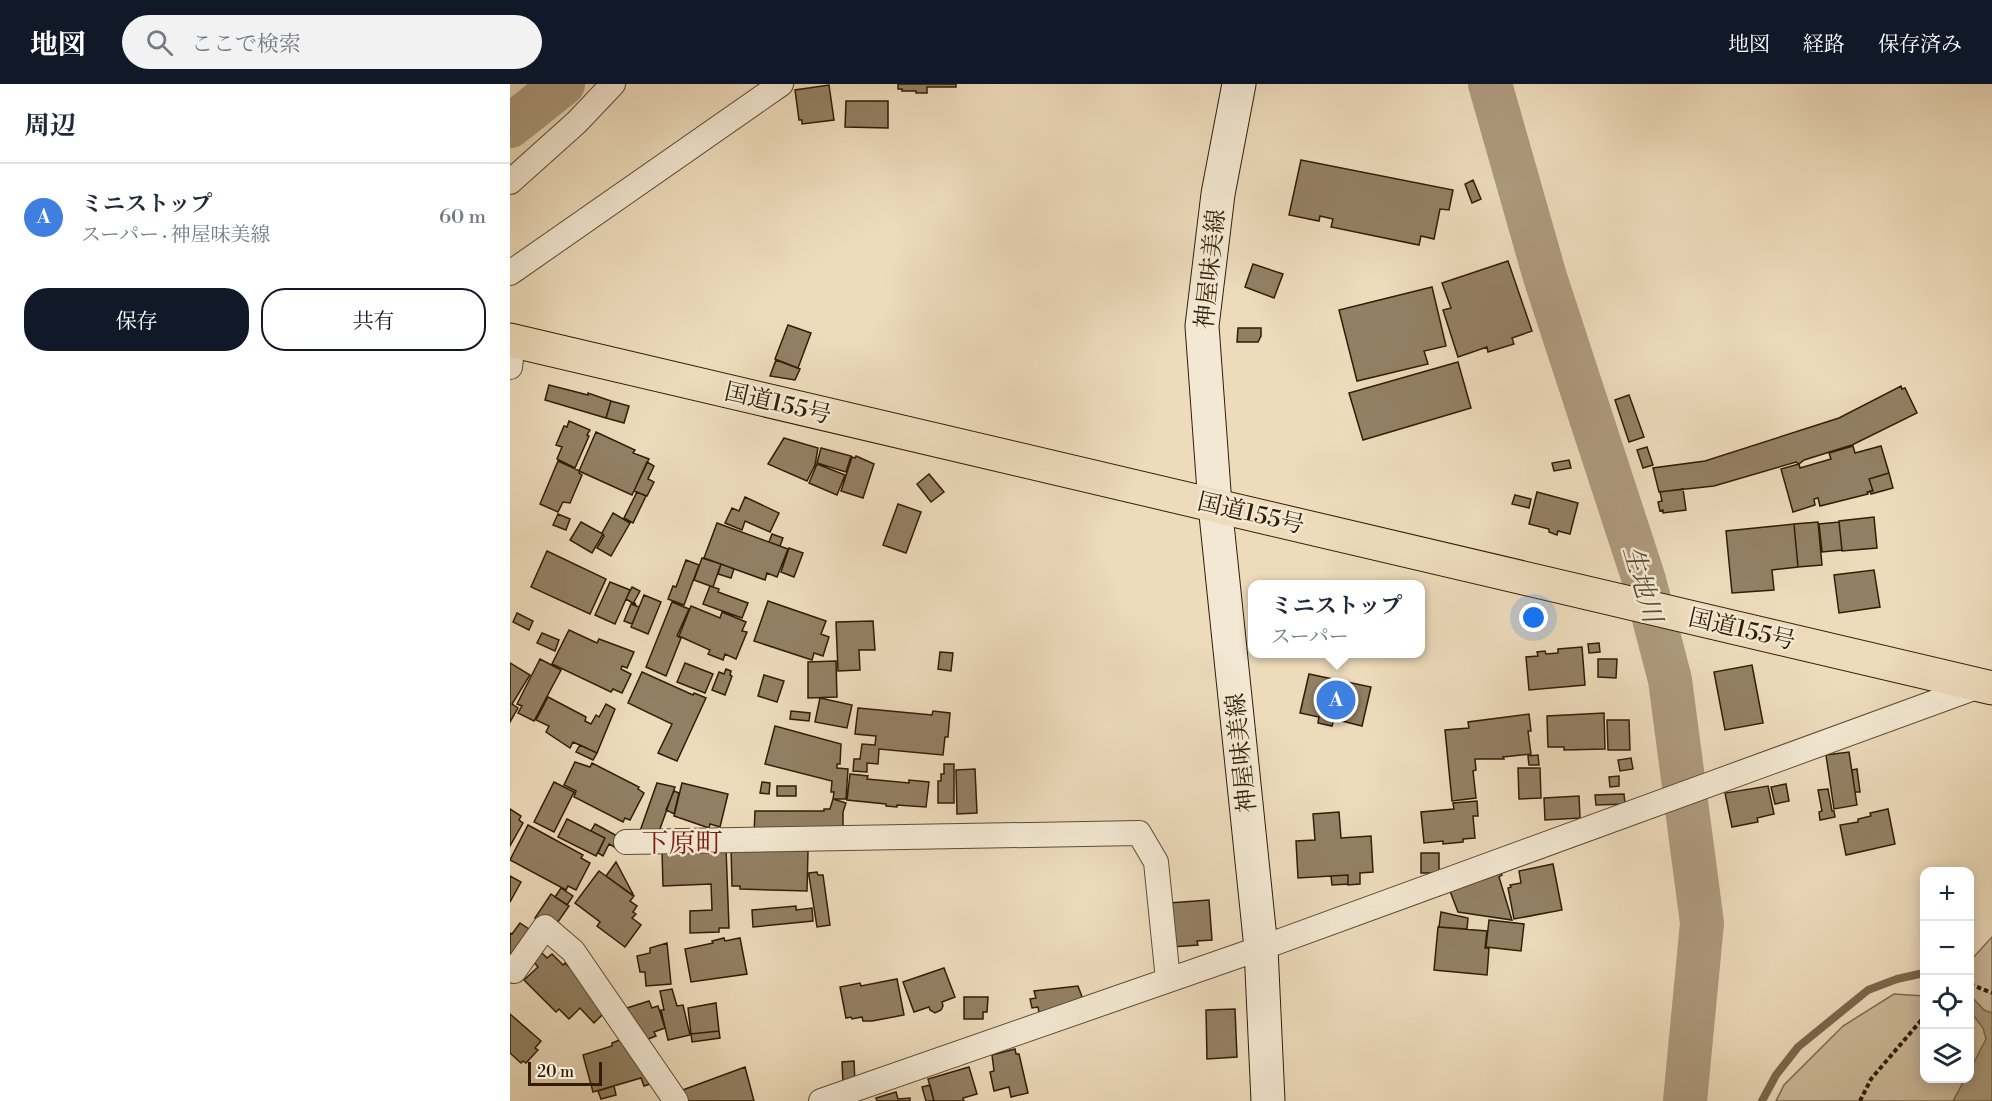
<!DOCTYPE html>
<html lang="ja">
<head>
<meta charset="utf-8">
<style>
	:root { --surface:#fff; --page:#f2f2f3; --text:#1f2937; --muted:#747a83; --line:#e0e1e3; --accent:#111827 }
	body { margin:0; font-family:"Libre Bodoni","Noto Serif JP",serif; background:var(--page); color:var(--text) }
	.controls { position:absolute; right:18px; bottom:18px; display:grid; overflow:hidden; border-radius:12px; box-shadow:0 3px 15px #0003 }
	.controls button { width:54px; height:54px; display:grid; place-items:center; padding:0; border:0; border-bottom:2px solid var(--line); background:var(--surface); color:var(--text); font:30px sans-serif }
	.scale { position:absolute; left:18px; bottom:15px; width:74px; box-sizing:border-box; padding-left:6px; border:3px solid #311d06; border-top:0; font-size:16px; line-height:21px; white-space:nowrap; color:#311d06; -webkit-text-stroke:4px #f3e8d3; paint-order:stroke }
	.you { position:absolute; left:1024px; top:534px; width:21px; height:21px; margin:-15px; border:4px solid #fff; border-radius:50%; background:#1a73e8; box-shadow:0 0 0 9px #1a73e833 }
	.badge { display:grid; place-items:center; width:39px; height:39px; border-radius:50%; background:var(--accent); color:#fff; font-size:20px; font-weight:700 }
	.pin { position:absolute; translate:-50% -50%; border:3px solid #fff; box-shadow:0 2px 6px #0006 }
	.popup { position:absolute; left:738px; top:496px; width:177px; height:78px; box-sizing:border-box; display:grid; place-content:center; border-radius:12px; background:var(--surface); filter:drop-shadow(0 2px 4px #0005); font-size:20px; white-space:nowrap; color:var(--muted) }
	.popup b { font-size:22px; color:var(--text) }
	.popup::after { content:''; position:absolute; left:50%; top:100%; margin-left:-12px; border:12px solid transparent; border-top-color:var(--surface) }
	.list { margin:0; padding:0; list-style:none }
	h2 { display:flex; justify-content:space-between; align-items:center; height:78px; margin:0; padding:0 24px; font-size:26px }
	h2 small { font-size:20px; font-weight:400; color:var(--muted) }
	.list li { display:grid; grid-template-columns:39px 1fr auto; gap:18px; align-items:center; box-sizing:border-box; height:108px; padding:0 24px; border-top:2px solid var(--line) }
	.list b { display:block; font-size:22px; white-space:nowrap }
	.list p { margin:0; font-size:20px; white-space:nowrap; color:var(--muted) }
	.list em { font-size:20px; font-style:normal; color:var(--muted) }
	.actions { display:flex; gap:12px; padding:18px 24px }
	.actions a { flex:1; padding:14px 0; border:2px solid var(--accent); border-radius:24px; text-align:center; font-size:21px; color:var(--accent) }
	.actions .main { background:var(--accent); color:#fff }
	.icon { flex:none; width:33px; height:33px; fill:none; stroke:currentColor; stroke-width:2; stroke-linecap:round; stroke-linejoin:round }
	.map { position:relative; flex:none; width:1482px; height:1017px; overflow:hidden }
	header { display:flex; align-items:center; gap:36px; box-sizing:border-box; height:84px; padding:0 30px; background:var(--accent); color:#fff }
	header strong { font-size:28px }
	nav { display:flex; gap:33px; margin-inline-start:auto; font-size:21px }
	.search { width:420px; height:54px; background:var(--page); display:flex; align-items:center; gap:15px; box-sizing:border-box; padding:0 21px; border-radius:33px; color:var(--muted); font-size:22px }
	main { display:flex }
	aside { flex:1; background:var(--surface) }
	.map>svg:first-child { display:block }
	.green { fill:#cdbb9c; stroke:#7f6c51; stroke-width:1.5 }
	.water { fill:#ad9a7d; stroke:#7b684d; stroke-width:1.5 }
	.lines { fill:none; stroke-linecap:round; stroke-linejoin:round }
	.stream { stroke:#7b684d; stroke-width:8 }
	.river { stroke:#ad9a7d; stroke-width:44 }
	.building { fill:#938064; stroke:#311d06; stroke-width:1.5 }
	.street-casing { stroke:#604c33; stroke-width:26 }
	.secondary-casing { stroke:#311d06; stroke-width:35 }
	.highway-casing { stroke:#311d06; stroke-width:35 }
	.path { stroke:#311d06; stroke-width:4; stroke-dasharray:4.5 3; stroke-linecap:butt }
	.street { stroke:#f3e8d3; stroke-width:24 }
	.secondary { stroke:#f3e8d3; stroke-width:33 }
	.highway { stroke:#eddbbb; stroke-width:33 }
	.labels { text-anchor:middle; stroke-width:5; stroke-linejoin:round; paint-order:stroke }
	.street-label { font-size:24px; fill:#311d06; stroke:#f3e8d3 }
	.water-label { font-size:26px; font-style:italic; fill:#5c4930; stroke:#f3e8d3 }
	.quarter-label { font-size:27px; fill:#7a1f14; stroke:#f3e8d3 }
</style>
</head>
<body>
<header>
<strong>地図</strong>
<div class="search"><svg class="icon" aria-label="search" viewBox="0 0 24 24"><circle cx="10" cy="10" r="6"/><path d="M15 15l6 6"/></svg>ここで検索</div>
<nav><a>地図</a><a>経路</a><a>保存済み</a></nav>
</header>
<main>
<aside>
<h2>周辺<small></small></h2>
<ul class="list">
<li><span class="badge" style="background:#3f7fe0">A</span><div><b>ミニストップ</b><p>スーパー · 神屋味美線</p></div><em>60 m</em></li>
</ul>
<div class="actions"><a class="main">保存</a><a>共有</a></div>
</aside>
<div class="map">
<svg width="1482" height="1017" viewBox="0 0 1482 1017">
	<rect width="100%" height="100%" fill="#eddbbb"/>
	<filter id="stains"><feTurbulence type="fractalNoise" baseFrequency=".00333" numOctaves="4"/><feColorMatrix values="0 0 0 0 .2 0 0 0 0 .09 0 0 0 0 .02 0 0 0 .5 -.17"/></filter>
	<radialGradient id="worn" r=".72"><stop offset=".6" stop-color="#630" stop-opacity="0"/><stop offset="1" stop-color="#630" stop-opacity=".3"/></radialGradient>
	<!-- green -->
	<path class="green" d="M1482,853V1017H1266L1274,1001L1333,942L1384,910L1414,912V994H1460V877Z"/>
	<!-- water -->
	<path class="water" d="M1460,911L1474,926L1482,929V1017H1443L1455,995L1460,994V986L1476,955L1473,944L1460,927Z"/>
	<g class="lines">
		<!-- stream -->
		<path class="stream" d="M1252,1017L1266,991L1288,963L1358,906L1387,895L1414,889"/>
		<!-- river -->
		<path class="river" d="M980,0L1035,193L1134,496L1160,596L1192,839L1175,1017
			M0,42L53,0"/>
	</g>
	<!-- building -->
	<path class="building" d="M388,0H446V3H417V9H406V7H392V5H388Z
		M319,1L324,36L292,40V36H289L285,6Z
		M336,17H378V44L335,43Z
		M791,76L943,106L939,126L930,125L924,155L911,152L909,161L821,143L823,135L810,132L809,137L779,131Z
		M963,96L971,115L962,119L955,100Z
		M998,177L1022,247L1002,254L1004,260L978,268L977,263L948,273L933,226L941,224L932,199Z
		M743,180L773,190L764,214L735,203Z
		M922,203L936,262L914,267L918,280L847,297L829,226Z
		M278,241L301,249L288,284L265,275Z
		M728,244H751V252L748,258H727Z
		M266,276L290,285L285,296L260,292Z
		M948,278L961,324L853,356L839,309Z
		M39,301L78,311V309L101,317L96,334L35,316Z
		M1391,302L1392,305L1395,304L1407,329L1342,361L1294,376L1289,380L1286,378L1204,402L1149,408L1143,384L1195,377L1329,334Z
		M1119,311L1134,353L1119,358L1105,316Z
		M101,317L119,322L114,339L96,334Z
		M59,337L80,346L77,351L79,352L65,384L47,375L52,363L46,361L54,342L57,343Z
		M86,348L125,366L123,369L139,375L122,411L69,387Z
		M274,354L308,364L305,381L297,397L258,380Z
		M1343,362L1345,369L1371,362L1379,389L1359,395L1363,407L1357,408L1358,410L1310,422L1308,414L1304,415L1305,421L1283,428L1271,385L1289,380L1290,384L1321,375L1319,369Z
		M1137,363L1143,381L1133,384L1127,366Z
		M311,364L341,372L336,388L307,379Z
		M346,372L364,380L353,414L331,407L342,373L345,374Z
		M1059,376L1061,384L1044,387L1042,379Z
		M48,377L70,387L69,389L72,391L60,419L53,418L48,428L30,420Z
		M137,378L144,382L138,395L144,398L137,412L124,407Z
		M307,380L335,391L327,411L299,399Z
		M1379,389L1383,404L1361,410L1360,407H1363L1359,395Z
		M419,390L434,408L421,418L407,400Z
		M1173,405L1176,426L1153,429V426L1150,427L1148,418L1152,417L1150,408Z
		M127,408L136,412L123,439L114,434Z
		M1027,408L1068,419L1060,450L1048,447L1047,451L1039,448V445L1019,440Z
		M1005,411L1021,415L1019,424L1002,420Z
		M235,413L269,429L260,448L235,437L232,446L215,439L222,424L229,427Z
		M388,420L411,428L396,469L373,461Z
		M103,429L120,439L101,472L87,464L94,452L92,449Z
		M48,430L60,435L56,446L43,441Z
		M1364,433L1367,464L1332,467L1329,437Z
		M71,438L93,450L82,469L60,456Z
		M1308,438L1312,481L1288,483L1284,440Z
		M1329,438L1332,466L1312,468L1309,440Z
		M207,439L278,465L267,493L257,489L255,496L194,474Z
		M1284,440L1288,483L1262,486L1264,506L1222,509L1216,447Z
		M262,450L273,454L270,462L259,458Z
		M279,464L293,469L284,493L271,488Z
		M37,467L96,495L80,530L21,503Z
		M192,474L211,480L203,503L184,496Z
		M176,476L189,481L174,521L158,515L163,502L166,503Z
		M211,480L224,485L221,494L208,490Z
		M1364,486L1370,523L1329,529L1324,491Z
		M100,498L120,506L105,540L85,531Z
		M200,502L209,505L208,508L238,519L232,534L193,520Z
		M122,503L130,507L124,518L126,521L116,515Z
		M134,511L151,518L138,550L121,543Z
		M258,517L316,537L311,550L319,553L313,572L304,569L302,576L244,557Z
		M162,518L179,525L167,552L171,554L156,592L136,583Z
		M121,520L129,523L122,540L114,537Z
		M181,522L210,534L212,528L236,538L232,547L237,548L226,575L215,570L213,576L198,570L200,566L169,552Z
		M7,529L23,537L19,546L3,538Z
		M363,537L365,566H349L350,586L328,587L326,538Z
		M59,546L87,559L89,555L124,568L117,584L112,582L111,585L121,590L112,609L103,605L101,608L42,580Z
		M32,549L49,556L45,567L27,559Z
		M1089,559L1090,568L1079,569L1078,560Z
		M1072,563L1075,601L1019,606L1016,573L1028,572L1027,568L1035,567L1036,570L1048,569V565Z
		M430,568L443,569L441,587L428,585Z
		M30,575L51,586L24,637L8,629L12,622L7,620Z
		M1088,575H1107L1106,594L1088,593Z
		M326,577L327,613L298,614V578Z
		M0,579L20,591L2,620L8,624L0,638Z
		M175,579L203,590L195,609L167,598Z
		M1242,581L1253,639L1215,646L1204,588Z
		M216,585L221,587L220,591L222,592L215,611L202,606L209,588L214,590Z
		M132,588L183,611L184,609L196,614L167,677L148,669L162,640L118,619Z
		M799,590L861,603L852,642L824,635L822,642L808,639L809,633L790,629Z
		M254,591L274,597L267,618L248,612Z
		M38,613L76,633L75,637L81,640L86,631L89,633L96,620L105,625L87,669L63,658L60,664L36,648L39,642L26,636Z
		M310,614L342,621L337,644L305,638Z
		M348,624L422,631L423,627L440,629L438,653H435L433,671L369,665L368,680L357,679V688L343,687L344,675H350L352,660L365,661L366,652L345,650Z
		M281,627L300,629L299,637L280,635Z
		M1094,629L1095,665L1054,666V663H1038L1037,632Z
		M1019,630L1021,647H1018L1021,670L993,673L994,675H965L966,686L963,687L966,714L942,717L935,646L959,644L958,638Z
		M1097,636H1119L1120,666H1098Z
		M265,642L331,660L330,680H327V684L338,685L336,715H323L324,708H321L322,697L255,680Z
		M70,661L87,669L83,676L66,668Z
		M1339,668L1347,721L1324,725L1316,671Z
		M1028,671L1029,681H1019L1018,672Z
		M1121,674L1123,685L1110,687L1108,676Z
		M65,678L80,683L82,679L129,703L128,705L134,709L120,736L115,734L113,738L64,713L66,707L54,701Z
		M434,680H444V719H428V697H431V690H434Z
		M1008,684H1030L1031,714L1009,715Z
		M465,685L467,729L447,730L446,686Z
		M1347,685L1350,708H1345L1342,686Z
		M340,690L358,692L357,695L399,699V696L419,698L416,723L387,721V723L376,722V720L337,716Z
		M1109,692V702L1100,703L1099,693Z
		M44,698L64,708L44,748L24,738Z
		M252,698L260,699L259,710L250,709Z
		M147,699L165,703L147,753L130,747Z
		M172,699L218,710L210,743L200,740L199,744L164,732Z
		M1276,700L1279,717L1265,720L1261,703Z
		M267,702H286V712H267Z
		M1258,702L1264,730L1247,734L1248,738L1222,743L1215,709Z
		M1318,705L1322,727H1324L1325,733L1310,736L1309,728L1312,727L1308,706Z
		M164,707L169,709L164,730L156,726Z
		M1114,710L1115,720L1086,721L1085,711Z
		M1069,712L1070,734L1035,736L1034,714Z
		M323,715L336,719L333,728V751L244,750L245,727H314V725H320Z
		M967,717L968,732H963L965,754L953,755V758L933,760V757L914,759L911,728L944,725L943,719Z
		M0,725L11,732L9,736L13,739L0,762Z
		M1378,725L1385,760L1336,771L1330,741L1348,738V735L1361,732L1360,729Z
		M829,728L831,754L861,752L863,788L850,789V800L838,801V791L788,794L786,757L805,756L803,730Z
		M57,735L95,754L86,772L48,753Z
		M85,740L111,754L106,764L99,760L93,772L88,769L95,754L81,747Z
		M18,741L73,771L71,774L80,779L66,806L58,802L56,806L0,776Z
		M221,763L235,765L298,767L297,807L230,805V802H222Z
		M216,764L219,844H209V848L180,849V827L202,826L201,800L153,802L152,766Z
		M911,769H929V789H911Z
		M106,778L123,810L122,811L96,792Z
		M1043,780L1052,826L1004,835L998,804L1001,803L1000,801L1011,799L1009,787Z
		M89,787L124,812L120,817L127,822L123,828L126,830L122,834L131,841L115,863L87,842L90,838L65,819Z
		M307,788L308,791H313L320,841L307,843L299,792V789Z
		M991,789L992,791L989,793L1002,836L948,828L940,807Z
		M838,791V800L822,801L821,792Z
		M0,792L11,798L0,818Z
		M51,804L63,812L57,821L45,813Z
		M41,810L59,822L43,845L25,834Z
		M699,816L702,856L687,857L688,861L662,863L659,819Z
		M286,822V826L302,824L303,837L243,843L242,826Z
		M931,828L958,834L957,845L929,843Z
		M979,836L1014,840L1011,867L976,863Z
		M10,839L25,849L0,873V849L2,850Z
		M928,843L977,847L975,864H979L977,891L924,886Z
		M214,854L215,857L230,854L237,890L181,898L175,865L203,859L202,857Z
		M157,859L161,900L136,902L135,888H130L127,872L140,869V864Z
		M32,869L37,874L42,870L53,881L55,879L83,907L97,926L84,939L70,924L59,935L49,925L46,928L14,896L28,883L23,877Z
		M434,884L445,913L432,918L433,922L431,926L425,929L420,926L419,923L404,928L393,898Z
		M387,895L394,931L362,937H353L352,933L342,935L341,933L336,934L330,903L350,899L351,902Z
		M568,902L574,918L530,933L528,923L522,924L520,915L526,914L524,907Z
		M162,905L167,922L173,921L180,951L158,956L151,926H154L150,907Z
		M454,913H478L477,928H473V935H454Z
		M139,917L142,924L148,922L155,944L144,948L146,952L133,957L117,924Z
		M206,919L209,947L181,950L178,924Z
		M725,925L727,973L697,975L696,926Z
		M0,930L31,957L25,964L28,966L16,979L13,977L11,979L0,969Z
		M209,947L210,954L182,958L181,950Z
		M117,953L146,998L134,1002L131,994L83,1008L73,971L102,962V959Z
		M505,965L506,970H509L518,1009L501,1013L499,1003L484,1007L480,988L484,987L482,971Z
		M344,977L345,999H333L332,978Z
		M235,983L244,1017H175L170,1007Z
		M459,983L467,1010L453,1014L454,1017H424L418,995Z
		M420,1001L424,1017H416L412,1003Z
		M104,1002L106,1011L91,1015L88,1007Z
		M386,1008L388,1015L400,1014V1017H367L366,1014Z"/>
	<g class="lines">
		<!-- street casing -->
		<g class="street-casing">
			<path id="street" d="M0,98L67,38L103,0
				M0,189L271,0
				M0,283L3,257
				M116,758L629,749L646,778L658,896
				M0,883L4,887L35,843L63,867L166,1017
				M311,1017L751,864L1472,601"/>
		</g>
		<!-- secondary casing -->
		<g class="secondary-casing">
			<path id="secondary" d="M729,0L708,110L692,242L705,421L751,864L758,1017"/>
		</g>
		<!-- highway casing -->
		<g class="highway-casing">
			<path id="highway" d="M0,256L1482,604"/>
		</g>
		<!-- path -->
		<path class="path" d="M1460,900L1482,909
			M1350,1017L1361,995L1414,933"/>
		<!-- street -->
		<use href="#street" class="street"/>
		<!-- secondary -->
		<use href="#secondary" class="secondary"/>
		<!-- highway -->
		<use href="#highway" class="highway"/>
	</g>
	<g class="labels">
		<!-- street labels -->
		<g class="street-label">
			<text transform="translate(700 185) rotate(-84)" y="8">神屋味美線</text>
			<text transform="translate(268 319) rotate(13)" y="8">国道155号</text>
			<text transform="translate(741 429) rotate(13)" y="8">国道155号</text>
			<text transform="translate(1232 545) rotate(13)" y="8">国道155号</text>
			<text transform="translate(731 669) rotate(-96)" y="8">神屋味美線</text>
		</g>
		<!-- water labels -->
		<g class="water-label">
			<text transform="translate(1133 500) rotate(74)" y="9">生地川</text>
		</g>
		<!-- quarter labels -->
		<g class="quarter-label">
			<text x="172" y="768">下原町</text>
		</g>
	</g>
	<rect width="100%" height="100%" filter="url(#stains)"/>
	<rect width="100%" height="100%" fill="url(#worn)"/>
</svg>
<div class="controls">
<button>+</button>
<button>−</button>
<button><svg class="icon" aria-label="locate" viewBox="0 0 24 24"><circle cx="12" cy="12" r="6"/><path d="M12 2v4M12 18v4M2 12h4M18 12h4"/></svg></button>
<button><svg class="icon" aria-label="layers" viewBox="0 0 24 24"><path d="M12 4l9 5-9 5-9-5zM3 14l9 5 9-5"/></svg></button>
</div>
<div class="scale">20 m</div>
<div class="you"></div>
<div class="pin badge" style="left:826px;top:616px;background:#3f7fe0">A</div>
<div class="popup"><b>ミニストップ</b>スーパー</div>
</div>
</main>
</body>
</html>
